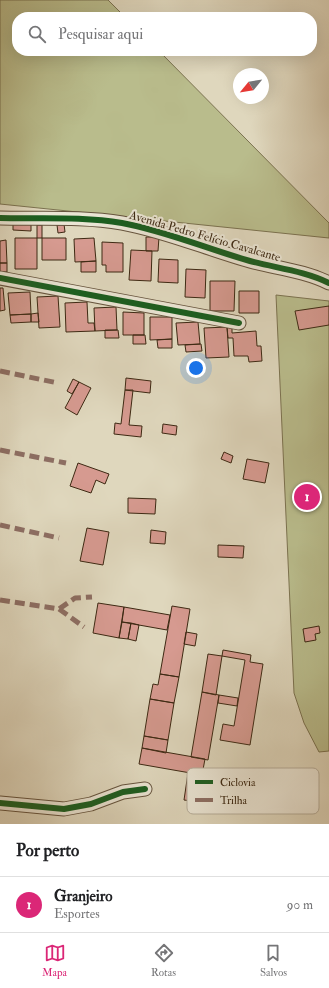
<!DOCTYPE html>
<html lang="pt">
<head>
<meta charset="utf-8">
<style>
	:root { --surface:#fff; --page:#f2f2f2; --text:#202124; --muted:#757577; --line:#e0e0e0; --accent:#db2777 }
	body { margin:0; font-family:"IM FELL Double Pica",serif; background:var(--page); color:var(--text) }
	.compass { position:absolute; left:233px; top:68px; width:36px; height:36px; border-radius:50%; background:var(--surface); box-shadow:0 4px 16px #0002; rotate:240deg }
	.you { position:absolute; left:196px; top:368px; width:14px; height:14px; margin:-10px; border:3px solid #fff; border-radius:50%; background:#1a73e8; box-shadow:0 0 0 6px #1a73e833 }
	.badge { display:grid; place-items:center; width:26px; height:26px; border-radius:50%; background:var(--accent); color:#fff; font-size:13px; font-weight:700 }
	.pin { position:absolute; translate:-50% -50%; border:2px solid #fff; box-shadow:0 1px 4px #0006 }
	.list { margin:0; padding:0; list-style:none }
	h2 { display:flex; justify-content:space-between; align-items:center; height:52px; margin:0; padding:0 16px; font-size:17px }
	h2 small { font-size:13px; font-weight:400; color:var(--muted) }
	.list li { display:grid; grid-template-columns:26px 1fr auto; gap:12px; align-items:center; box-sizing:border-box; height:56px; padding:0 16px; border-top:1px solid var(--line) }
	.list b { display:block; font-size:15px; white-space:nowrap }
	.list p { margin:0; font-size:13px; white-space:nowrap; color:var(--muted) }
	.list em { font-size:13px; font-style:normal; color:var(--muted) }
	.icon { flex:none; width:22px; height:22px; fill:none; stroke:currentColor; stroke-width:2; stroke-linecap:round; stroke-linejoin:round }
	.map { position:relative; flex:none; width:329px; height:824px; overflow:hidden }
	.search { position:absolute; background:var(--surface); box-shadow:0 4px 16px #0002; left:12px; right:12px; top:12px; height:44px; display:flex; align-items:center; gap:10px; box-sizing:border-box; padding:0 14px; border-radius:16px; color:var(--muted); font-size:15px }
	.sheet { height:108px; background:var(--surface) }
	nav { display:flex; justify-content:space-around; align-items:center; box-sizing:border-box; height:56px; border-top:1px solid var(--line); background:var(--surface); font-size:11px; color:var(--muted) }
	nav a { display:grid; justify-items:center; gap:2px }
	nav .on { color:var(--accent) }
	.map>svg:first-child { display:block }
	.green { fill:#b9bc8c; stroke:#7b7250 }
	.building { fill:#d69a90; stroke:#3d2913 }
	.lines { fill:none; stroke-linecap:round; stroke-linejoin:round }
	.minor-casing { stroke:#66543e; stroke-width:15 }
	.minor { stroke:#eae5d4; stroke-width:13 }
	.quiet { stroke:#8d6e63; stroke-width:5; stroke-dasharray:10 5; stroke-linecap:butt }
	.cycleway-casing { stroke:#eae5d4; stroke-width:8 }
	.cycleway { stroke:#1b5e20; stroke-width:6 }
	.labels { text-anchor:middle; stroke-width:4; stroke-linejoin:round; paint-order:stroke }
	.street-label { font-size:12px; fill:#3d2913; stroke:#eae5d4 }
	.key { fill:#eae5d4; stroke:#b6ad9a; stroke-width:1 }
	.key-label { font-size:11px; fill:#3d2913 }
</style>
</head>
<body>
<div class="map">
<svg width="329" height="824" viewBox="0 0 329 824">
	<rect width="100%" height="100%" fill="#dfd7bd"/>
	<filter id="stains"><feTurbulence type="fractalNoise" baseFrequency=".005" numOctaves="4"/><feColorMatrix values="0 0 0 0 .2 0 0 0 0 .09 0 0 0 0 .02 0 0 0 .5 -.17"/></filter>
	<radialGradient id="worn" r=".72"><stop offset=".6" stop-color="#630" stop-opacity="0"/><stop offset="1" stop-color="#630" stop-opacity=".3"/></radialGradient>
	<!-- green -->
	<path class="green" d="M0,0H108L125,17H17V51H159L329,223V238L0,204Z
		M276,295L329,301V751L319,752L304,723L294,693Z"/>
	<!-- building -->
	<path class="building" d="M13,222L31,223V231L13,230Z
		M64,224L65,232L58,233L57,225Z
		M37,225H42V238H37Z
		M146,237H159L158,251H146Z
		M15,238H37V269H15Z
		M42,238H66V260H42Z
		M94,238L96,261L75,262L74,239Z
		M6,240L7,263H0V241Z
		M102,242L123,243V272H106V265H102Z
		M131,250L152,251L151,281L129,280Z
		M159,259L178,260V283L158,282Z
		M96,261V272H81V262Z
		M0,263H7V272H0Z
		M186,269L206,270L205,298L185,297Z
		M210,281H235L234,311H210Z
		M0,288H3L5,310L0,311Z
		M239,291H259V313H239Z
		M30,292L31,314L10,315L8,293Z
		M58,296L60,327L39,328L37,297Z
		M87,302L88,323H94L95,331L66,332L65,303Z
		M329,306V325L299,330L295,311Z
		M116,307L117,330L95,331L94,308Z
		M123,312L144,313V335H123Z
		M38,313L39,322H31V314Z
		M31,314V322L11,323L10,315Z
		M150,317H172V339L150,340Z
		M198,322L200,344L178,345L176,323Z
		M227,327L229,357L206,358L204,328Z
		M227,327H232V333L256,331L257,346H261L262,361L249,362L248,356H234L233,338H228Z
		M105,330H118L119,338H105Z
		M133,335H145L146,344H133Z
		M172,339V348H158L157,340Z
		M201,344L202,351L186,352L185,345Z
		M126,378L151,381L150,393L125,390Z
		M73,379L79,382L72,394L67,391Z
		M79,382L91,388L77,415L65,408Z
		M125,390H133L129,425L142,426L141,437L114,434L115,423L121,424Z
		M163,424L177,426L176,435L162,433Z
		M224,452L233,456L231,463L221,459Z
		M247,459L269,463L265,483L243,479Z
		M78,463L109,474L105,484L96,480L91,493L70,486Z
		M128,498L156,499L155,514L128,513Z
		M87,528L109,532L103,565L80,561Z
		M151,530L166,532L165,544L150,543Z
		M218,545L244,546L243,558L218,557Z
		M98,603L124,607L119,638L93,633Z
		M172,606L190,609L179,677L160,674Z
		M124,607L170,615L167,630L122,622Z
		M122,622L131,623L128,639L119,638Z
		M131,623L139,625L136,641L128,639Z
		M319,626L320,633L315,634L316,640L305,642L303,629Z
		M186,632L197,634L195,646L184,644Z
		M223,650L251,655L250,662L263,664L250,745L220,740L223,724L234,726L245,660L222,656Z
		M208,654L222,656L216,695L202,692Z
		M160,674L179,677L174,703L150,699L153,684L158,685Z
		M202,692L219,695L208,760L191,757Z
		M219,695L238,698L237,706L218,703Z
		M150,699L174,703L168,740L144,736Z
		M144,736L168,740L166,753L142,748Z
		M142,748L205,759L202,775L139,764Z
		M188,773L205,776L200,802L184,800Z"/>
	<g class="lines">
		<!-- minor casing -->
		<g class="minor-casing">
			<path id="minor" d="M0,218C40,219 82,216 122,223C166,231 207,249 250,261C276,268 305,271 329,283
				M0,278L239,323
				M0,803L64,809L91,804L123,792L145,789"/>
		</g>
		<!-- minor -->
		<use href="#minor" class="minor"/>
		<!-- quiet -->
		<path class="quiet" d="M0,371L58,383
			M0,450L66,463
			M0,525L59,538
			M0,600L59,609L75,598L92,597
			M59,609L84,627"/>
		<!-- cycleway casing -->
		<g class="cycleway-casing">
			<path id="cycleway" d="M0,218C40,219 82,216 122,223C166,231 207,249 250,261C276,268 305,271 329,283
				M0,278L239,323
				M0,803L64,809L91,804L123,792L145,789"/>
		</g>
		<!-- cycleway -->
		<use href="#cycleway" class="cycleway"/>
	</g>
	<g class="labels">
		<!-- street labels -->
		<g class="street-label">
			<text transform="translate(205 236) rotate(16)" y="4">Avenida Pedro Felício Cavalcante</text>
		</g>
	</g>
	<!-- legend -->
	<rect x="187" y="768" width="132" height="46" rx="6" class="key"/>
	<rect x="195" y="780" width="18" height="4" fill="#1b5e20"/>
	<rect x="195" y="798" width="18" height="4" fill="#8d6e63"/>
	<g class="key-label">
		<text x="220" y="786">Ciclovia</text>
		<text x="220" y="804">Trilha</text>
	</g>
	<rect width="100%" height="100%" filter="url(#stains)"/>
	<rect width="100%" height="100%" fill="url(#worn)"/>
</svg>
<svg class="compass" viewBox="-18 -18 36 36"><path d="M0-13l5 13h-10z" fill="#e53935"/><path d="M0 13l5-13h-10z" fill="#757577"/></svg>
<div class="you"></div>
<div class="pin badge" style="left:307px;top:497px">1</div>
<div class="search"><svg class="icon" aria-label="search" viewBox="0 0 24 24"><circle cx="10" cy="10" r="6"/><path d="M15 15l6 6"/></svg>Pesquisar aqui</div>
</div>
<section class="sheet">
<h2>Por perto<small></small></h2>
<ul class="list">
<li><span class="badge">1</span><div><b>Granjeiro</b><p>Esportes</p></div><em>90 m</em></li>
</ul>
</section>
<nav>
<a class="on"><svg class="icon" aria-label="map" viewBox="0 0 24 24"><path d="M3 6l6-2 6 2 6-2v14l-6 2-6-2-6 2zM9 4v14M15 6v14"/></svg>Mapa</a>
<a><svg class="icon" aria-label="directions" viewBox="0 0 24 24"><path d="M12 3l9 9-9 9-9-9zM9 14v-3h6M13 9l2 2-2 2"/></svg>Rotas</a>
<a><svg class="icon" aria-label="saved" viewBox="0 0 24 24"><path d="M7 4h10v16l-5-4-5 4z"/></svg>Salvos</a>
</nav>
</body>
</html>
